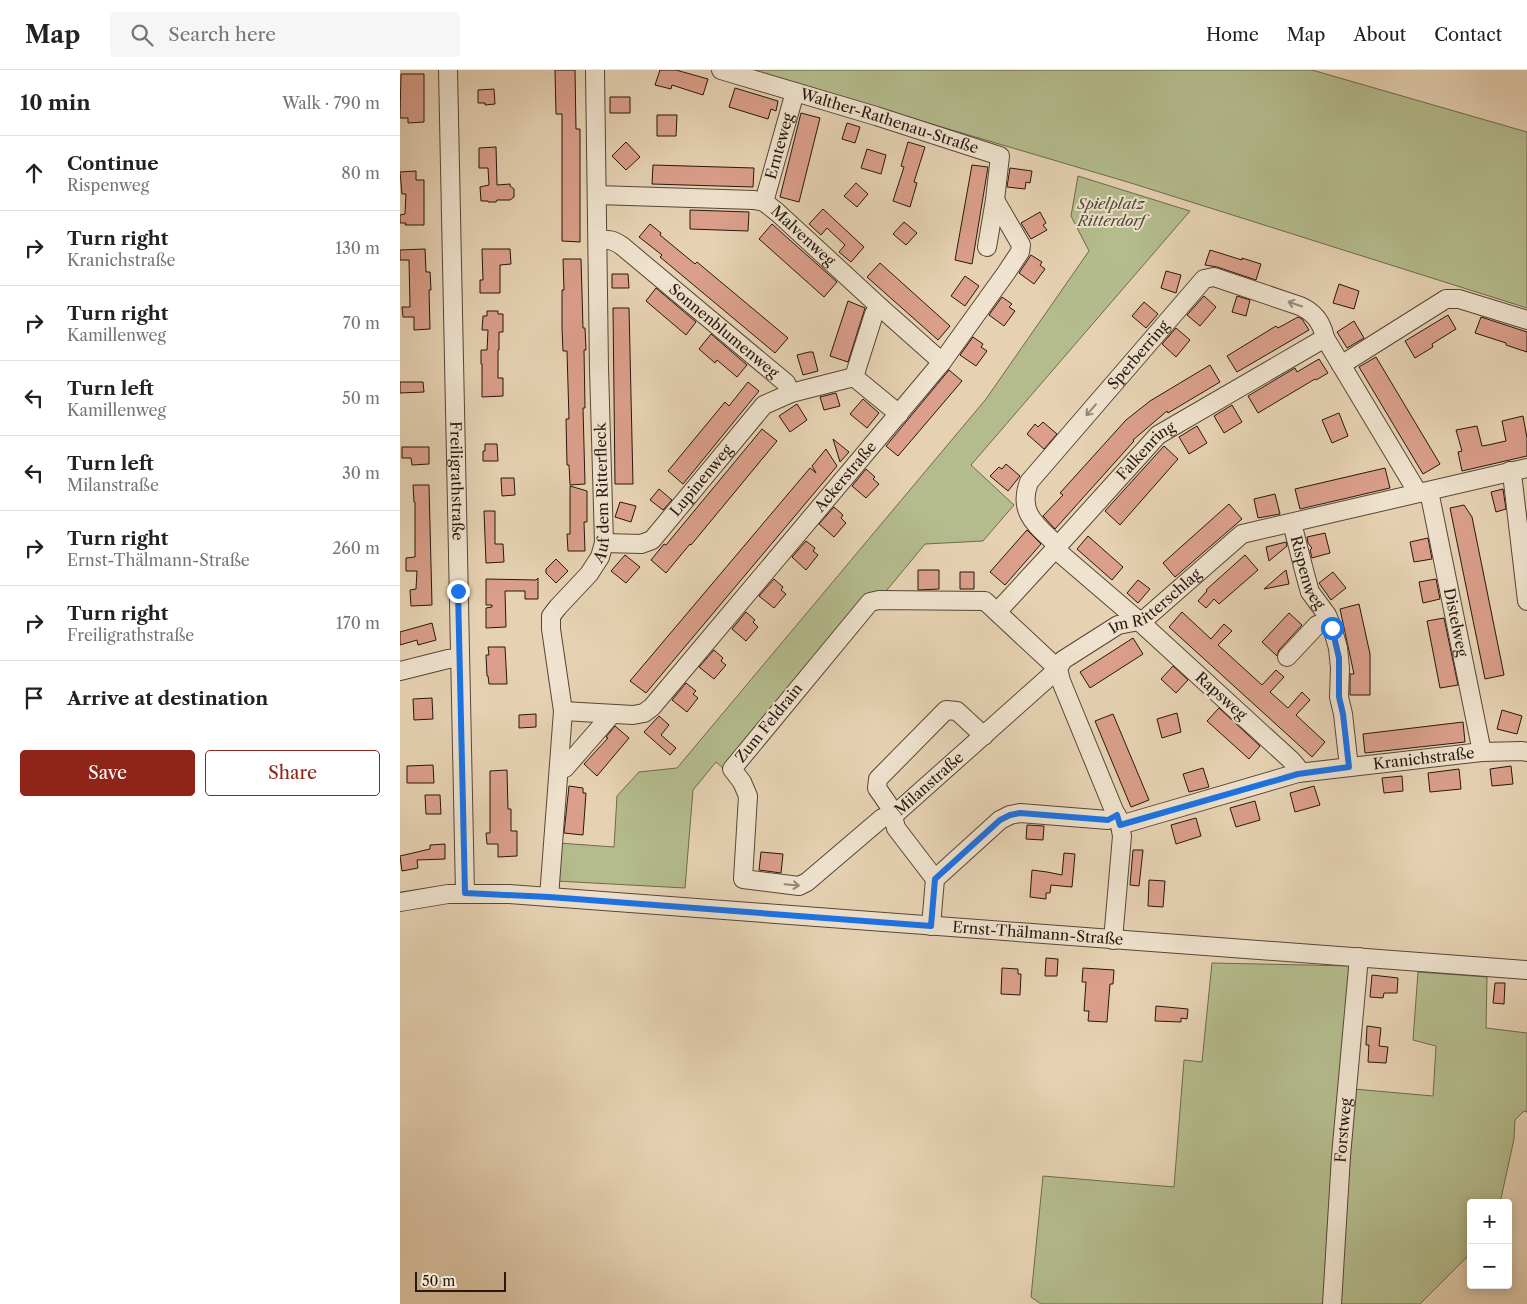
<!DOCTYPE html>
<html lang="en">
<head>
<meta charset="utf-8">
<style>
	:root { --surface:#fff; --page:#f6f6f6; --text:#222; --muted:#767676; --line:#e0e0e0; --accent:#8f2418 }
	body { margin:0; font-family:"Libre Caslon Text",serif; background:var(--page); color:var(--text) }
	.controls { position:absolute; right:15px; bottom:15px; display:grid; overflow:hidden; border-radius:5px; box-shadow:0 2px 12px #0003 }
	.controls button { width:45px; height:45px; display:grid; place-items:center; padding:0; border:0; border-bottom:1px solid var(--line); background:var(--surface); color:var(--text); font:25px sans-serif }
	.scale { position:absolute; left:15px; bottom:12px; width:91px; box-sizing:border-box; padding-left:5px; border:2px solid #27170c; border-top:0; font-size:14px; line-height:18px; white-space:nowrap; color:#27170c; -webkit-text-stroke:4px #efe2ce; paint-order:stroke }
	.stop { position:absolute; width:15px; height:15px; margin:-11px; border:4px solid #1a73e8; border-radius:50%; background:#fff }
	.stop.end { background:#1a73e8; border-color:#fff; box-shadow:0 1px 5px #0008 }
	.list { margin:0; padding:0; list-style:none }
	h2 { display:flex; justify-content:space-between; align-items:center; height:65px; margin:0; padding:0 20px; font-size:21px }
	h2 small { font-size:16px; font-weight:400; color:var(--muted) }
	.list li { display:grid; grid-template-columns:32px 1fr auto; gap:15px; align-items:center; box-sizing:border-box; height:75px; padding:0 20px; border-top:1px solid var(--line) }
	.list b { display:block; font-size:19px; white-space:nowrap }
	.list p { margin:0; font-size:16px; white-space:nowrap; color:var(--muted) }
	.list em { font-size:16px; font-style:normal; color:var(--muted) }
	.actions { display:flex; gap:10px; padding:15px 20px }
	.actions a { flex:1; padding:11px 0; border:1px solid var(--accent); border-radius:5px; text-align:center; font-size:18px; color:var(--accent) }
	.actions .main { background:var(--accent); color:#fff }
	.icon { flex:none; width:28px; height:28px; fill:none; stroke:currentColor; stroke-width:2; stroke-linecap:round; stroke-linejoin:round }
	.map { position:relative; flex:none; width:1127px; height:1234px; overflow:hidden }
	header { display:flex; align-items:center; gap:30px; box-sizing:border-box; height:70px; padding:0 25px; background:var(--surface); border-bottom:1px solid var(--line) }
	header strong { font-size:24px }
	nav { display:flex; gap:28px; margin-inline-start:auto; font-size:18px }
	.search { width:350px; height:45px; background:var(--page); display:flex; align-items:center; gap:12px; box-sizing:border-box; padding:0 18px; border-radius:5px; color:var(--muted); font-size:19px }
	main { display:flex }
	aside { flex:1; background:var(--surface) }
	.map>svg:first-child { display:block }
	.green { fill:#b4bc8d; stroke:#6e6a4c }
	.building { fill:#db9f8b; stroke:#27170c }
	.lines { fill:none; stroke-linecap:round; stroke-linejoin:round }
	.minor-casing { stroke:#574636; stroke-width:20 }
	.minor { stroke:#efe2ce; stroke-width:18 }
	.oneway { stroke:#958777 }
	.route { stroke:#1a73e8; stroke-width:6 }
	.labels { text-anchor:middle; stroke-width:4; stroke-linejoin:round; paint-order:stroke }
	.street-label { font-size:15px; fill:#27170c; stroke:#efe2ce }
	.park-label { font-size:15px; font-style:italic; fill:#514933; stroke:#efe2ce }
</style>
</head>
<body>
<header>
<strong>Map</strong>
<div class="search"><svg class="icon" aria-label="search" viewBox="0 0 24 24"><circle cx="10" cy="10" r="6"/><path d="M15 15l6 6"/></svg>Search here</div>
<nav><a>Home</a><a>Map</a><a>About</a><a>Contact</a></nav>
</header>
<main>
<aside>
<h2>10 min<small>Walk · 790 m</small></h2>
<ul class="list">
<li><svg class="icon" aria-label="ahead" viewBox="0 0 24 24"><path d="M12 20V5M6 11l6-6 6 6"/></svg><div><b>Continue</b><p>Rispenweg</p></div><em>80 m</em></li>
<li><svg class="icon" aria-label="right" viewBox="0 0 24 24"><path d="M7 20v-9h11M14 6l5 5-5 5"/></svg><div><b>Turn right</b><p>Kranichstraße</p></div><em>130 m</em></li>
<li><svg class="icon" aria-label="right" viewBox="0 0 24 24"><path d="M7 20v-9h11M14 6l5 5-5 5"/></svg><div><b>Turn right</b><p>Kamillenweg</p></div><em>70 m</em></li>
<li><svg class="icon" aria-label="left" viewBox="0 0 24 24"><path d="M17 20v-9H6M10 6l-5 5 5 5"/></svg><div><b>Turn left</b><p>Kamillenweg</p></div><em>50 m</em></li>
<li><svg class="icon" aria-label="left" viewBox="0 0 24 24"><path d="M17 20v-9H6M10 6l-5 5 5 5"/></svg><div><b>Turn left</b><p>Milanstraße</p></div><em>30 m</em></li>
<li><svg class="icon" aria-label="right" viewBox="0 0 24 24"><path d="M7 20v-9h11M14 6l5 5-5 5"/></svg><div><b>Turn right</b><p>Ernst-Thälmann-Straße</p></div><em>260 m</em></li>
<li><svg class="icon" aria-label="right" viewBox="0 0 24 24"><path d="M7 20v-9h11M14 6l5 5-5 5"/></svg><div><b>Turn right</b><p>Freiligrathstraße</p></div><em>170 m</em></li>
<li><svg class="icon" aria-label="arrive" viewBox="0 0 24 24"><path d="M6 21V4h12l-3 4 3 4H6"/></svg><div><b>Arrive at destination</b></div></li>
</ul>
<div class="actions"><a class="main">Save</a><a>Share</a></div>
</aside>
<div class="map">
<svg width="1127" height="1234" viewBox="0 0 1127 1234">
	<rect width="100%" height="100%" fill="#e6d2b3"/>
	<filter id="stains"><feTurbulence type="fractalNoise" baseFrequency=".004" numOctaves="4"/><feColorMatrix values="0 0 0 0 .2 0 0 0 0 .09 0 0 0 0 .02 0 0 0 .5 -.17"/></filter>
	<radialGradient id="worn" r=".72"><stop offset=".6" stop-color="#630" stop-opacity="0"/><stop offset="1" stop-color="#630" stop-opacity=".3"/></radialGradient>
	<!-- green -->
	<path class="green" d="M349,0H912L1127,62V238L731,113Z
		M678,106L790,141L571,395L614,435L583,471L525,474L482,526L324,699L316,692L293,720L285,818L156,811L159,773L214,777L217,726L239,702L277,698L586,329L689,181L671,146Z
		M812,893L953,896L942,1018L1033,1026L1036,976L1013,970L1018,902L1087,907L1086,958L1127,963V1042L1124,1041L1115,1050L1114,1069L1100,1133H1071V1183L1020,1234H641L631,1227L643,1106L774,1117L784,990L802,992Z"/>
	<!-- building -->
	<path class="building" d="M155,0H175L176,59H180V172L162,171V44H156Z
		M260,0H276L308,9L303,25L272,15L271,19L255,15Z
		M1,4H24V52L8,53V48H0Z
		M335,18L378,31L376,41L371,39L368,49L329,37Z
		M94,19L95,34L85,35V33H78V20Z
		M210,27H230V43H210Z
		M401,43L420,48L399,132L380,127Z
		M257,45H277L276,66H257Z
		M447,53L460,57L455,73L442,69Z
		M226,72L240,87L226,100L212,86Z
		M508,72L525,77L514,112L517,113L510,137L493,131L504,97L501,96Z
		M96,77L97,115L110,114V116L114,119V127L110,130H97L96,132H88V131H81L80,117L89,115L88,98H79V78Z
		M467,79L486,85L481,104L461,98Z
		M253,95L354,98L353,117L252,114Z
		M572,95L588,97L572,194L555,190Z
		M610,98L632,101L630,113L626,112L625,119L607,117Z
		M16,101V110H24V155H5L6,153H0V145L5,144L6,124H2L0,102Z
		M456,113L468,124L457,137L444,126Z
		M423,139L464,177L451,192L439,182L445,175L427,158L421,165L409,154Z
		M290,140L349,142L348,161L290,159Z
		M640,142L646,153L643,155L647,160L631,169L621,153Z
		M504,152L517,163L506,175L493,164Z
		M250,154L261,163L260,165L295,194L297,192L388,268L375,283L260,187L262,185L239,167Z
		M372,154L437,212L424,227L359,169Z
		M25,179L26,202H30L31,220H29L30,259L14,260V247H3L2,237H10L9,190H0V180Z
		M82,179H110L111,194L100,195V223H80V210H83Z
		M810,180L842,190V188L861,194L856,210L817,197L805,195Z
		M631,185L642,192L640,195L645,199L634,214L619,203Z
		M163,189H181L183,258H185L186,280H184L185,338H183L185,414L170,415L169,395H167L166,349H169L167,281H163L162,258V220H164Z
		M480,193L550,256L538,270L467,207Z
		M766,201L781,205L776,223L761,218Z
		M212,204H228L229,218H212Z
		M565,206L579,216L565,236L551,226Z
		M939,214L959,221L954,239L933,233Z
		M256,218L296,252L286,265L246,231Z
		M804,226L816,237L800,256L787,245Z
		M837,226L850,230L846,246L832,242Z
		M602,227L612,234L609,237L615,241L604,256L589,245Z
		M448,231L465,238L448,292L430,286Z
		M744,232L758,244L746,258L732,246Z
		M213,238H229L233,414H215Z
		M87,241H98V244H103V262H99V280H98V308H103V326L82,327V294H81V280H87L88,260H82L83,246H87Z
		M1048,245L1056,259L1032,274L1033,277L1015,288L1005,271Z
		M898,247L902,249L909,260L837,302L827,286L876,256L878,258Z
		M1081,247L1127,262V282L1106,275V273L1075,263Z
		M954,251L964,268L947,278L937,262Z
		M776,258L790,270L776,287L762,274Z
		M311,264L347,295L337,307L317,290L315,293L299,279Z
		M573,267L583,274L581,277L587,281L576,296L560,285Z
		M409,282H413L418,301L403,305L397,285Z
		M976,287L1040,394L1023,404L959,297Z
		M919,289L928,303L916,310L915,309L858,343L848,326L895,298L897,302Z
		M810,295L820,312L768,343L767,341L733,370L734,371L655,459L645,448L643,446L663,425L660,423L726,350L750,331Z
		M549,300L562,311L498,386L486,376Z
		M0,312H23L24,322L0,323Z
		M348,312L359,321L283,414L268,401L325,332L329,336Z
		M436,323L440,336L424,340L420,327Z
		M463,329L479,343L467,358L450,344Z
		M397,334L407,350L390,362L379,346Z
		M832,335L842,352L824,363L814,346Z
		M939,343L948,366L932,373L922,350Z
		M1123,346L1127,368V386L1062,401L1058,382L1062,381L1056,360L1077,356L1082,376L1088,375L1106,371L1102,351Z
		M643,352L657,364L644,379L627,364L635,354L638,357Z
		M797,356L807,373L789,384L779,367Z
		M362,359L377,371L291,475L290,474L266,503L251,490L264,474L266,475Z
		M433,369L449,382L440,392Z
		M85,374H97L98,391H83V381H85Z
		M764,376L778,389L720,455L705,441Z
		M2,377H29V394L12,395L11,388H2Z
		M426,379L437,396L246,623L230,611L410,398L416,403L412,396Z
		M606,394L620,406L608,421L590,406L599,397L602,399Z
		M985,398L990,418L900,439L895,419Z
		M466,399L475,407L473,409L479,414L466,428L452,416Z
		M101,408H114L115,425L102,426Z
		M13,415H29L32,535L11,536L10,520L16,519L17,501H6V488L15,487V432H14Z
		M170,416L187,421V452H184L185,481H168L167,464H170Z
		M259,419L272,430L263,440L250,430Z
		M1103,419L1106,439L1096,442L1091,422Z
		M875,424L880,444L858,448L854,429Z
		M220,432L236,436L231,452L215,447Z
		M829,434L842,449L775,507L763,493Z
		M1064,435L1072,447L1104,605L1085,609L1050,438Z
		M434,437L443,445L441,448L446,453L434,467L419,454Z
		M84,441H95V474H103L104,492L86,493Z
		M627,460L641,474L605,515L590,502Z
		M925,463L930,483L912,488L910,480L912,478L908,473L907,467Z
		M688,466L723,497L712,510L677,479Z
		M1028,468L1032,489L1014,492L1010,472Z
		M406,471L415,478L413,481L418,485L406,500L392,487Z
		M886,472L887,476L869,491L866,477Z
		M225,485L240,497L226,513L211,501Z
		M845,485L858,500L819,534L814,529L806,538L798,531L807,521L806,520Z
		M156,489L168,501L156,513L146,503V499Z
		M518,500H539V519L518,520Z
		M886,500L889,514L864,519L880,505Z
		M560,502H574V519H560Z
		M933,502L946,518L931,530L919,513Z
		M138,508V529H125V521H105L106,557L86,558V538L92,537V535H86V509L136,510Z
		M374,509L383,517L381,520L386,524L374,538L359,526Z
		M1036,509L1040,529L1023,533L1019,512Z
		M738,510L750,519L738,533L727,523Z
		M959,534L970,584V625H950V604H954L940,539Z
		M346,542L355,550L353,552L358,557L346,571L332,559Z
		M782,542L811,569L824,554L832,561L818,575L862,615L876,600L884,607L870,622L888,638L902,622L910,630L896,645L925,672L912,687L769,557Z
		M889,543L902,555L879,580L877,586L862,572Z
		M1044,548L1058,615L1040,618L1027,551Z
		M32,553L36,570L18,575L17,570L0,575V562Z
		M733,568L743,584L690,618L680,602Z
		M88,577H105L107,614H89L88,606H87L86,585H89Z
		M314,580L323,588L321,591L326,595L314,609L299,597Z
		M773,596L788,610L776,623L761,609Z
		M286,613L296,621L293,624L298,628L287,642L272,630Z
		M32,628L33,649L14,650L13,629Z
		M819,638L860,676L849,689L807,651Z
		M1102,640L1122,646L1117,664L1097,659Z
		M777,643L781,662L762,668L757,649Z
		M136,644V657L119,658V645Z
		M713,644L749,730L731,737L695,651Z
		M259,646L269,655L261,665L276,678L270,685L244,662Z
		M1063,652L1065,672L965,683L963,664Z
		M215,656L229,668L197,706L184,694L208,668L206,667Z
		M33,695L34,713H7V696Z
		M1111,696L1113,714L1092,716L1090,699Z
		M803,698L809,717L789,722L783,704Z
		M1059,699L1061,719L1030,722L1028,703Z
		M107,700L108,739H111V761H117V786L98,787V774H87L86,763H90V701Z
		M1002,706L1003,721L984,723L982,708Z
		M169,716L183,718V723H186L183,765L164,763Z
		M914,716L920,735L895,742L890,723Z
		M25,725H40L41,744H26Z
		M855,731L860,750L836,757L830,738Z
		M796,748L801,766L776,774L771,755Z
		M627,755L644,756L643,770L626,769Z
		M45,774V789L17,790L18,798L2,801L0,786L30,779V775Z
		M733,780H743L739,816L730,815Z
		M361,782L383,784L381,803L359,800Z
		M664,783L675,784L672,817L651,815L650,823H646V829L630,827L632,800L647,802L662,805Z
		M749,810L765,811L763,837L748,836Z
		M646,888L658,889L657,906H645Z
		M602,898L618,899V904H621L620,925L601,924Z
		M683,898L714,900L713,914H710L707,952L688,951L689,941H684L686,912H682Z
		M972,905L998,908L997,923H984L983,928L970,927Z
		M1095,913H1105L1104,934L1093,933Z
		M756,936L788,939L787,949L781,948V952L755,951Z
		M967,956L981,958L979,976L988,977L986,993L968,992L969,975H966Z"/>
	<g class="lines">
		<!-- minor casing -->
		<g class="minor-casing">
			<g id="minor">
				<path id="s1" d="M48,0L65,823"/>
				<path id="s2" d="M321,0L476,46L600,86L595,130L587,177"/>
				<path id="s3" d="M197,125L354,130L364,132L377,142L480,237L542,292"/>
				<path id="s4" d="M364,132L395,22"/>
				<path id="s5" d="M198,170C208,169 214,170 222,176L386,313L391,323L454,307L499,344"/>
				<path d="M941,295L1046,229H1059L1127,250"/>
				<path d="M454,307L474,244L480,237"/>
				<path d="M1110,401L1113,412L1127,531"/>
				<path id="s6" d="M1029,421L1082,682"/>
				<path id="s7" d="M892,453L905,504L910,522L927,545L932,557L938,578L940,598L939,627L943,644L949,697"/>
				<path id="s8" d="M204,473L241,474L252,470L364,335L391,323"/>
				<path id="s9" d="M658,476C638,456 617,444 629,412L804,209L814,207L900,236C914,242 922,252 925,268"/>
				<path d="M597,542L655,479"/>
				<path d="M887,587L917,555L929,551"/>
				<path d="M0,601L48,589L59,588"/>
				<path id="s10" d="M163,641L233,645L244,643L252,637L542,292L606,203L620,182L621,175L595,130"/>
				<path d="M159,698H165L212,644"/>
				<path id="s11" d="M898,703L897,697L892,691L739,551L655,479L758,365L925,268L1018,423"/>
				<path id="s12" d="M720,755L898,703L1082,682L1122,681L1127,682"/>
				<path d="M535,809L600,750L610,745L620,743L708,750L717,745"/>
				<path id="s13" d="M149,827L163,641L151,559V546L158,537L189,504L200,487L204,473L199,298L195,0"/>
				<path id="s14" d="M0,832L48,824H109L1127,900"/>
				<path id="s15" d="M531,856L535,809L496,758L493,746L658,599L585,531L479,530L470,532L332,699L342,712L348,726L343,809L399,816L407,812L482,748L493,746L488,734L477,718L478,709L546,640L557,641L584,666"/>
				<path id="s16" d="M713,870L722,766L720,755L661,611L658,599L663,590L718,555L739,551L746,548L842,464L1127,398"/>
				<path id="s17" d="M932,1234L941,1086L959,887"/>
			</g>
		</g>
		<!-- minor -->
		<use href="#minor" class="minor"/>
	</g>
	<!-- one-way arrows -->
	<defs><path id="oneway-shaft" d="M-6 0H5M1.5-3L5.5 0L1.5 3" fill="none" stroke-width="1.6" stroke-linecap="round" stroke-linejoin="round" transform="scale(1.25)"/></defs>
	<g class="oneway">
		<use href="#oneway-shaft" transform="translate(895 234) rotate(-161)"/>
		<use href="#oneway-shaft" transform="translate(691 340) rotate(131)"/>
		<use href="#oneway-shaft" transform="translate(392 815) rotate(5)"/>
	</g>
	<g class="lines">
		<!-- route -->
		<path class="route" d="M58,521L65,823L149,827L531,856L535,809L600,750L610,745L620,743L708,750L717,745L720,755L898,704L949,697L943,644L939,627V588L932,558"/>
	</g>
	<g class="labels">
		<!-- street labels -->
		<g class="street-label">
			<text dy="5" stroke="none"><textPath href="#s2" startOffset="176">Walther-Rathenau-Straße</textPath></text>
			<text dy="5" stroke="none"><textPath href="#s4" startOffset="58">Ernteweg</textPath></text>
			<text dy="5" stroke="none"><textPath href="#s3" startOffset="219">Malvenweg</textPath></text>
			<text dy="5" stroke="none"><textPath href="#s5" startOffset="158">Sonnenblumenweg</textPath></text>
			<text dy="5" stroke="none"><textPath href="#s9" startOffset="244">Sperberring</textPath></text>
			<text dy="5" stroke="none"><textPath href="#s11" startOffset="466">Falkenring</textPath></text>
			<text dy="5" stroke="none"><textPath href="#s10" startOffset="392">Ackerstraße</textPath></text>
			<text dy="5" stroke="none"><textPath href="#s8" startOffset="126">Lupinenweg</textPath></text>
			<text dy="5" stroke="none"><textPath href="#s1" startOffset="411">Freiligrathstraße</textPath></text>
			<text dy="5" stroke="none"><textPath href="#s13" startOffset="424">Auf dem Ritterfleck</textPath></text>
			<text dy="5" stroke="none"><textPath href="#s7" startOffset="52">Rispenweg</textPath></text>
			<text dy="5" stroke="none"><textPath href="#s16" startOffset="404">Im Ritterschlag</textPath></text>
			<text dy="5" stroke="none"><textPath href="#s6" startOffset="134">Distelweg</textPath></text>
			<text transform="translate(821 626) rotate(42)" y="5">Rapsweg</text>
			<text transform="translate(369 653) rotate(-51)" y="5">Zum Feldrain</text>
			<text dy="5" stroke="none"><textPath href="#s12" startOffset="312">Kranichstraße</textPath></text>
			<text dy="5" stroke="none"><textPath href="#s15" startOffset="172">Milanstraße</textPath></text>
			<text dy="5" stroke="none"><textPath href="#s14" startOffset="640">Ernst-Thälmann-Straße</textPath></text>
			<text dy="5" stroke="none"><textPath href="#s17" startOffset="174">Forstweg</textPath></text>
		</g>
		<!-- park labels -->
		<g class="park-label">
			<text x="711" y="139">Spielplatz<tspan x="711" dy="17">Ritterdorf</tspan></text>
		</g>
	</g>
	<rect width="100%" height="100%" filter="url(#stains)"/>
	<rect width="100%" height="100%" fill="url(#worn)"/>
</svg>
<div class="controls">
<button>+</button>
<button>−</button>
</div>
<div class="scale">50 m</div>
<div class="stop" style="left:932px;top:558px"></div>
<div class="stop end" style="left:58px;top:521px"></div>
</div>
</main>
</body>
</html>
